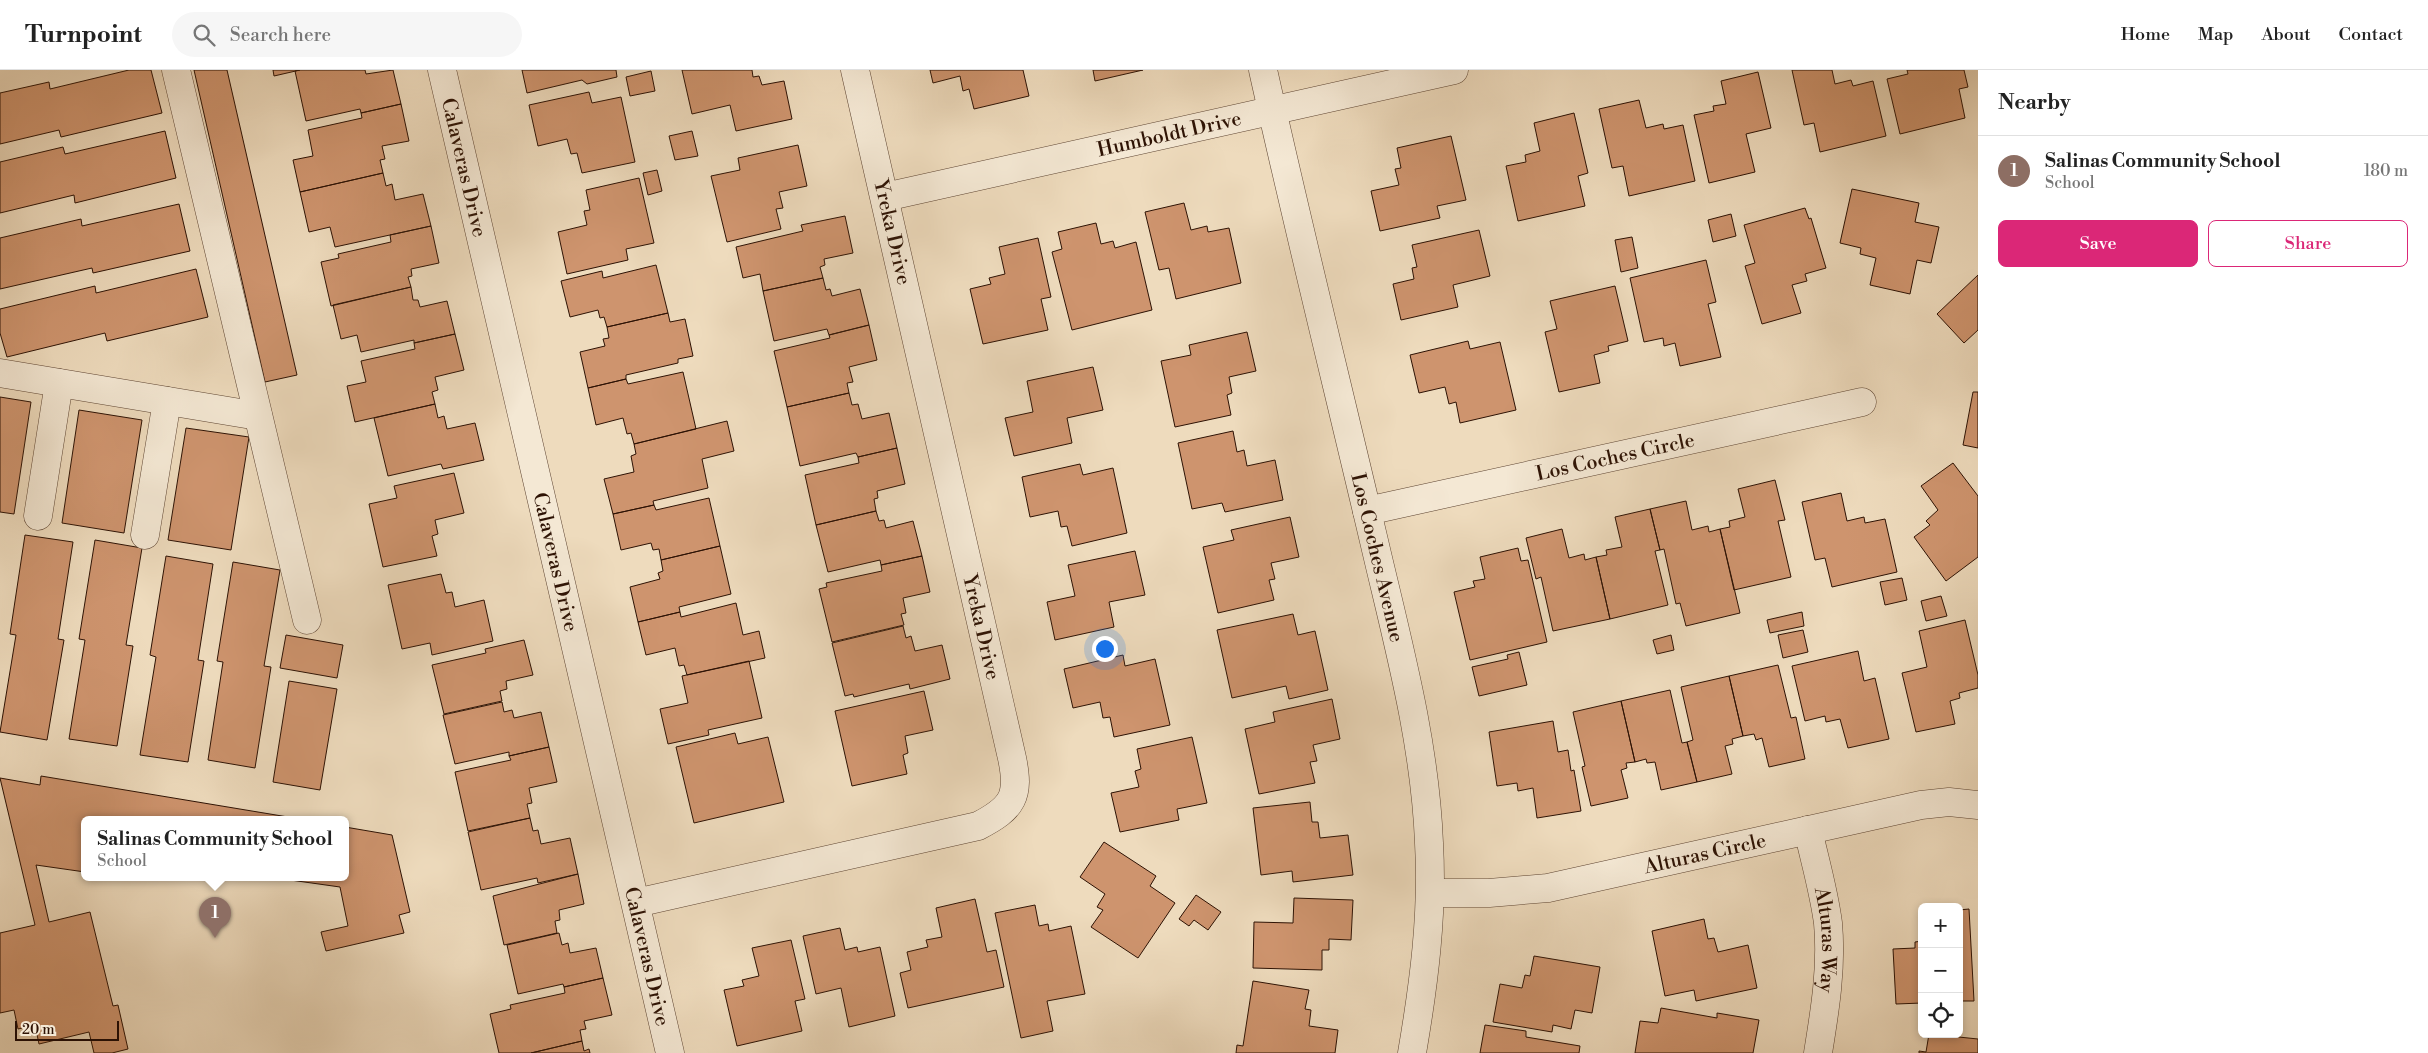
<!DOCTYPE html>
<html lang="en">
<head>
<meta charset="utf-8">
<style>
	:root { --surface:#fff; --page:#f6f6f6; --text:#222; --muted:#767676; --line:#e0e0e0; --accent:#db2777 }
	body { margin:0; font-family:"Libre Bodoni",serif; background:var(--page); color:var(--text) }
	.controls { position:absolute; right:15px; bottom:15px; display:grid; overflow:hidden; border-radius:8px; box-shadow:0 2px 8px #0003 }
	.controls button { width:45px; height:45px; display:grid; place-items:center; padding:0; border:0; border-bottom:1px solid var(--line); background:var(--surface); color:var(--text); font:25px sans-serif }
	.scale { position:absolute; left:15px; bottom:12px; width:104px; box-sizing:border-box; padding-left:5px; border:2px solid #2d1204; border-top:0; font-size:14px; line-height:18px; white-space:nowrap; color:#2d1204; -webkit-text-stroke:4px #f4e8d4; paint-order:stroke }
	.you { position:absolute; left:1104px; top:578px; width:18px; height:18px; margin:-12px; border:4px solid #fff; border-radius:50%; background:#1a73e8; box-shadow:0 0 0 8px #1a73e833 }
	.badge { display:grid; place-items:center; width:32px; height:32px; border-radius:50%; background:var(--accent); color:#fff; font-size:16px; font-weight:700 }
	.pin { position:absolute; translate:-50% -41px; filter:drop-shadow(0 1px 2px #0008) }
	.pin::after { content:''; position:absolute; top:26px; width:18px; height:15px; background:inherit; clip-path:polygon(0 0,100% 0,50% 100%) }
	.popup { position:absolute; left:81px; top:746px; width:268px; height:65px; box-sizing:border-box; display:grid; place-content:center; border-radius:8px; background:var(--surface); filter:drop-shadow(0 1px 4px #0005); font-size:16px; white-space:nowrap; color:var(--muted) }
	.popup b { font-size:19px; color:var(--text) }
	.popup::after { content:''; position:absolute; left:50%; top:100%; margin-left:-10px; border:10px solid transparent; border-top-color:var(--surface) }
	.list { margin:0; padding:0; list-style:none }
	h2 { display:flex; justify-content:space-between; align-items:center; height:65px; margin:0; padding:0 20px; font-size:21px }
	h2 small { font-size:16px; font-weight:400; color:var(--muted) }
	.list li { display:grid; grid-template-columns:32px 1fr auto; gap:15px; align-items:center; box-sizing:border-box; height:70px; padding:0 20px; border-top:1px solid var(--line) }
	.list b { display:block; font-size:19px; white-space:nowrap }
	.list p { margin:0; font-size:16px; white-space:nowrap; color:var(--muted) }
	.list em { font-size:16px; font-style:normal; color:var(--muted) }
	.actions { display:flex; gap:10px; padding:15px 20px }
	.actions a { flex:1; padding:11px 0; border:1px solid var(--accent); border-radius:8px; text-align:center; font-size:18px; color:var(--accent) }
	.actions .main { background:var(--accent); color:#fff }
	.icon { flex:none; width:28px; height:28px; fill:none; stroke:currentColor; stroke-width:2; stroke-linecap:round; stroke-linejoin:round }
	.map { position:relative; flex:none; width:1978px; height:983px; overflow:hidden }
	header { display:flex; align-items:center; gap:30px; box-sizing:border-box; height:70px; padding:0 25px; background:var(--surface); border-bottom:1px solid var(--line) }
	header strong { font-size:24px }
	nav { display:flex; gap:28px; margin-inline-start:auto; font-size:18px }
	.search { width:350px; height:45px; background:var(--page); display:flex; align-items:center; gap:12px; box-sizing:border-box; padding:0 18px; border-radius:28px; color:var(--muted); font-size:19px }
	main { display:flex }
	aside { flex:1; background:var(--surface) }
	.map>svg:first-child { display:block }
	.building { fill:#ce946e; stroke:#2d1204 }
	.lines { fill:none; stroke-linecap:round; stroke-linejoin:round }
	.minor-casing { stroke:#5d4432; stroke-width:29 }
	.minor { stroke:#f4e8d4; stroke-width:28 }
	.labels { text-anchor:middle; stroke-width:5; stroke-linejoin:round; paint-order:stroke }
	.street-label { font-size:20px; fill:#2d1204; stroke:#f4e8d4 }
</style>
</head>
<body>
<header>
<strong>Turnpoint</strong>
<div class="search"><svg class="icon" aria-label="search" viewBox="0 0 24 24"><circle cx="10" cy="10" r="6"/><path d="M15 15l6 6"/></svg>Search here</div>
<nav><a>Home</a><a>Map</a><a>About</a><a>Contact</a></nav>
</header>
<main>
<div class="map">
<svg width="1978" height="983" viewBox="0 0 1978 983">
	<rect width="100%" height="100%" fill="#eedbbd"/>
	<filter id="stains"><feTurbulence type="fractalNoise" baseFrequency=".004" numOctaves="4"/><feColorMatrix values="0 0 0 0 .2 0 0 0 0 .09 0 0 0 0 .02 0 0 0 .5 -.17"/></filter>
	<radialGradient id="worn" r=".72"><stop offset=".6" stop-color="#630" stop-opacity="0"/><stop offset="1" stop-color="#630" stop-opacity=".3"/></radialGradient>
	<!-- building -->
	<path class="building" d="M129,0H151L162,43L61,67L59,60L0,74V23L49,12L50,19Z
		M194,0H227L297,305L265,312Z
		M273,0H300L274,6Z
		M300,0H365L366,4L393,0L401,34L361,43L360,39L306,51L295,1Z
		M522,0H616L617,7L587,14L582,10L527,23Z
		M682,0H752L753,7L759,6L762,15L784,11L792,49L736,61L730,35L692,44Z
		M930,0H1023L1029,26L974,39L969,19L963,21L960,6L933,13Z
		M1093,0H1143L1095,11Z
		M1792,0H1832L1835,14L1851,10L1853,16L1873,11L1886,66L1820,82L1814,53L1804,55Z
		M1907,0H1964L1968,17L1959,19L1965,48L1900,64L1887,9L1908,4Z
		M651,1L655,21L630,26L626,7Z
		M1758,2L1771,58L1746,64L1755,102L1709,113L1694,45L1714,41L1713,36L1726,34L1721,11Z
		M589,22L592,33L621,27L635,92L582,103L577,83L571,84L567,69L538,76L529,35Z
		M1639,30L1646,58L1663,54L1664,59L1683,55L1695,111L1629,126L1623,96L1612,98L1599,39Z
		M401,34L409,71L382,76L385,89L380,90L383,103L300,122L293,90L313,86L308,60L362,48L361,43Z
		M1574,43L1588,103L1578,106L1585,136L1518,151L1506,96L1526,92L1525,85L1540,81L1534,53Z
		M165,61L176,108L75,133L74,125L0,143V92L63,77L65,84Z
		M692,61L698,86L675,90L669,66Z
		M1451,66L1466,130L1437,136L1440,148L1380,161L1371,121L1399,115L1395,99L1401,98L1397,78Z
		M798,75L807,116L779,122L783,138L776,139L781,159L727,172L711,106L740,100L738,88Z
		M657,100L662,121L648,125L643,103Z
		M383,103L386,116L392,114L395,130L423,124L431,156L335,177L330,157L309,162L300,122Z
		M639,108L654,173L626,179L628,190L567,204L558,162L587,155L584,141L590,140L586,120Z
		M1852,119L1919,133L1915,152L1939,157L1931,193L1917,190L1910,224L1870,215L1876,188L1860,184L1861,178L1840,173Z
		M1184,133L1191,160L1207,156L1208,162L1229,158L1241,213L1176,229L1169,198L1159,200L1145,142Z
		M179,134L190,181L93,203L92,198L0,219V168L81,149L82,156Z
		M1805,138L1809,149L1811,148L1826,198L1805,204L1807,211L1792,215L1801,243L1762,254L1745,196L1755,193L1744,155Z
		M1731,144L1736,166L1713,172L1708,150Z
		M845,146L853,183L824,189L825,195L820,197L823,208L763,221L760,204L743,208L736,177L803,161L801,155Z
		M1096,153L1101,174L1113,171L1115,178L1136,172L1152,240L1072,260L1052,182L1062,179L1058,162Z
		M431,156L439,193L411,199L412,206L408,207L411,217L331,236L321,192L339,188L338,184L391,172L390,165Z
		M1479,160L1490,206L1453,215L1458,237L1401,250L1393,214L1414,209L1412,198L1417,197L1412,175Z
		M1632,167L1638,198L1621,202L1615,170Z
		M1038,168L1051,227L1041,229L1048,260L983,274L970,219L991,214L989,208L1005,204L999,177Z
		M1706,190L1716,232L1708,234L1721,287L1680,296L1675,273L1664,276L1663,268L1644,272L1630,208Z
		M656,195L668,243L607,257L604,247L600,248L598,240L570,247L561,211L602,201L603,208Z
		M196,199L208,247L107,271L105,263L7,287L0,263V239L95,216L96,223Z
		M1978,205V260L1964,273L1937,244Z
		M823,208L826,220L830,219L832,226L860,219L869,255L829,265L827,259L774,271L763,221Z
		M1615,216L1628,271L1608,276L1609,281L1594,285L1600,313L1559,322L1545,262L1557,259L1550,231Z
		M411,217L413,230H418L420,237L447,231L455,264L414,273V270L361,282L357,265L341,269L333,235Z
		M668,243L670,252L685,249L693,286L678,289V293L626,305V309L588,318L580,282L605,276L603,269L609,268L607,257Z
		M869,255L877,290L849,297L853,312L847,313L849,323L787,337L774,281L830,268L829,265Z
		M1247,262L1256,301L1229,307L1232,323L1227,325L1231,345L1175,357L1161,291L1191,285L1189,275Z
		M455,264L464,300L435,307L438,320L432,322L435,334L355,352L347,316L366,312L361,291L415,279L414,273Z
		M1468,271L1470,279L1500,272L1516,340L1460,353L1456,332L1449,334L1445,317L1419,323L1410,285Z
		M1093,297L1103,340L1067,348L1072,373L1014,386L1005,348L1033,342L1027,311Z
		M683,302L696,359L634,374L631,363L627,364L623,348L596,355L588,318L626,309L628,314Z
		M1973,322H1978V378L1963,375Z
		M849,323L852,335L858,334L862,349L889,343L897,378L858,387L856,383L800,396L787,337Z
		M0,327L31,332L14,444L0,442Z
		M435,334L438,348L444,346L447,359L475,353L484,390L443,399L441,394L388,406L374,348Z
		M79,340L142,350L124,463L62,453Z
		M727,351L734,381L702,389L708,418L653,431L654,435L613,444L604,409L634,402L631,386L636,384L634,374Z
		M186,358L249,367L231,480L168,470Z
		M1233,361L1237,382L1244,380L1247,396L1275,390L1283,430L1225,442L1222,433L1192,439L1178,373Z
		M897,378L905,414L877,421L878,428L874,429L876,441L816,455L805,405L859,393L858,387Z
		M1953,393L1978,426V487L1946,511L1914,467L1930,455L1926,451L1938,440L1921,416Z
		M1080,394L1083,405L1113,398L1127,463L1072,476L1067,456L1061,457L1058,441L1030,447L1022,407Z
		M454,403L464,443L435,450L438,464L432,466L437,486L383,497L369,434L397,428L394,416Z
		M1775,410L1785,450L1778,451L1791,507L1734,520L1720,459L1730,457L1729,451L1745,447L1738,419Z
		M1841,423L1847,451L1864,447L1865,453L1885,449L1897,502L1832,517L1825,488L1815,490L1802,432Z
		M709,428L720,476L661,490L659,479L653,480L651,473L621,480L613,444L654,435L656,440Z
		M1686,431L1692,460L1708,456L1709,462L1720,459L1740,543L1686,556L1680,533L1676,534L1664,479L1660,480L1650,439Z
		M1650,439L1660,480L1655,481L1668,535L1610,549L1596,487L1607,485L1606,480L1622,477L1615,447Z
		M876,441L879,451L884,450L886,458L913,451L922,486L881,495L880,490L828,502L816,455Z
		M1290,447L1299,487L1271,493L1275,509L1269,510L1274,530L1218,543L1203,477L1234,470L1231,460Z
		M1562,459L1569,488L1584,484L1585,490L1596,487L1610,549L1553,561L1541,507L1536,509L1526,468Z
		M25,465L73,472L58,569L64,570L47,670L0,662L16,565L10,564Z
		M95,470L142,478L126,575L133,576L117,676L69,669L85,570L79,569Z
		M720,476L731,524L679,537L680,542L638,552L630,517L660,509L658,503L663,501L661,490Z
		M1518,478L1521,491L1528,490L1547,572L1470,590L1454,522L1475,517L1473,511L1485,509L1480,487Z
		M1135,481L1145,525L1109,532L1114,557L1055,570L1047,532L1075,526L1068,495Z
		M166,486L213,494L198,590L204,591L188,692L140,685L156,587L150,585Z
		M922,486L930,522L903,528L906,543L901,544L904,555L832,572L819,519L827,517L826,513L882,501L881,495Z
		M233,492L280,500L264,596L271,597L255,698L208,690L223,592L217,591Z
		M441,504L446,523L452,522L455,537L484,530L493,571L432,585L430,573L402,579L388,515Z
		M1902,508L1907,530L1885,535L1880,512Z
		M1941,526L1947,546L1926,551L1921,531Z
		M736,533L743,565L759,561L765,588L687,605L684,595L679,596L675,578L646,585L638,552L680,542L681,547Z
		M1802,542L1804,556L1770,563L1767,550Z
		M1293,544L1298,565L1315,561L1328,620L1289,629L1286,616L1232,628L1217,560Z
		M1965,550L1978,605V618L1959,623L1960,628L1950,631L1955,654L1916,662L1902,603L1927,597L1919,561Z
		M903,556L906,568L911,566L915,581L942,575L950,609L910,619L909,614L854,627L853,624L845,626L832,573Z
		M1803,560L1808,582L1783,588L1778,565Z
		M286,565L343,575L337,608L280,598Z
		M1671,565L1674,580L1657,584L1653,570Z
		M524,570L533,605L506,611L507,619L500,621L502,631L444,644L432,595L486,583L485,579Z
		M1858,581L1864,611L1875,608L1889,669L1848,678L1840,649L1826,652L1825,646L1805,651L1792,596Z
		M1519,582L1527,615L1479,626L1472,597L1508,589L1507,585Z
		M1123,585L1125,596L1155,589L1170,655L1114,667L1110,647L1103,648L1100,632L1073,638L1064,599Z
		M749,591L762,648L708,660L709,665L668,674L660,639L688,633L682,606Z
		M1778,595L1791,648L1796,647L1805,689L1769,697L1762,668L1756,670L1754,664L1743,666L1729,606Z
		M1729,606L1743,666L1732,669L1733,674L1725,676L1732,704L1697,712L1687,672L1693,670L1681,617Z
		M289,611L337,619L320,720L273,712Z
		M1670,620L1682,673L1687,672L1697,712L1661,720L1655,692L1647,693L1646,689L1635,692L1621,631Z
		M924,621L933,660L905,666L908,683L903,685L907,704L852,716L835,641Z
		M1332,629L1340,669L1313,675L1317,691L1310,692L1315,713L1259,724L1245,659L1275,652L1273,642Z
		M1621,631L1635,692L1626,693L1627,698L1621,700L1628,728L1591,736L1582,697L1585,696L1573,642Z
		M502,632L504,642L512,640L514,648L541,642L549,677L509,686V682L455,694L443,645Z
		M1553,651L1558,682L1568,680L1571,701L1574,700L1581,741L1537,748L1533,718L1518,721L1517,713L1497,716L1489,662Z
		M735,663L738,674L768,667L784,732L694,753L676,677Z
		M1192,667L1207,733L1177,739L1179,750L1120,762L1111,723L1139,717L1135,701L1141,699L1137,679Z
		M549,677L557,712L529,718L532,733L527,734L530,748L468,761L455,702L511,690L509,686Z
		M41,706L300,749H85V802L36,795L49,852L90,842L113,936L118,935L128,979L112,983H94L89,962L39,974L35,955L18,959L14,940L0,943V863L35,855L0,708L40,715Z
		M1310,732L1312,752H1318L1320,768L1348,765L1353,805L1293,812L1292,801L1261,805L1253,738Z
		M530,748L533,761L538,760L541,774L570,768L578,804L538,813L537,808L481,820L468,762Z
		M345,757L392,765L410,842L399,845L404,863L326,881L321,862L348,856L340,817L269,807H345Z
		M1104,772L1156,806L1150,816L1175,833L1138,888L1091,857L1103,840L1097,837L1105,824L1080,807Z
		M578,804L584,834L559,840L560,850L555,851L557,863L504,875L493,826Z
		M1196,825L1221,842L1208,860L1194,850L1189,856L1179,849Z
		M1294,828L1353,830L1351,870L1329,869V880H1322V900L1253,898L1254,852L1293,853Z
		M975,829L987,882L996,880L1004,917L908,938L900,903L911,900L907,882L928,877L926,870L942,867L936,838Z
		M1035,835L1039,856L1048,854L1049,861L1071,856L1085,924L1047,931L1053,961L1021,968L995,843Z
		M1969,839L1974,931H1959V840Z
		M1704,849L1708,869L1714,868L1718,882L1748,875L1757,918L1696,931L1694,920L1665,926L1652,861Z
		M840,858L845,880L857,877L858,882L880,877L895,946L849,957L841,918L816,924L803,866Z
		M559,863L562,875L568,873L570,883L596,878L603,908L564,917L563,914L518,924L507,875Z
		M791,870L805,929L795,931L802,961L737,976L724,920L744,916L742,910L759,906L752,878Z
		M1922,871V933L1896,934L1893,879L1915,878V872Z
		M1534,886L1600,897L1592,943L1575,940L1571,959L1553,955L1552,962L1493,952L1500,914L1522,918L1525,905L1530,906Z
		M603,908L612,945L584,951L586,959L580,960L582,971L531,983H499L490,944L511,939L510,935L565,923L564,917Z
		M1253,911L1309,920L1305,939L1311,940L1309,956L1338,960L1335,983H1236L1237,975L1243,976Z
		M1661,938L1717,948V943L1759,950L1753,983H1635L1640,951L1658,953Z
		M1485,955L1526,961V967L1580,976L1579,983H1480Z
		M1929,964L1978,969V983H1919V981L1926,982Z
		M582,971L584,981L589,979L590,983H531Z"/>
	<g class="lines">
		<!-- minor casing -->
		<g class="minor-casing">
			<g id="minor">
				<path d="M176,0L307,550"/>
				<path id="s1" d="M442,0L670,983"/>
				<path id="s2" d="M1263,0C1298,157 1337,314 1374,471C1397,570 1425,670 1429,773C1433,844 1424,913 1412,983"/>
				<path id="s3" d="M885,127L1454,0"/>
				<path d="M0,303L258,346"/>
				<path id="s4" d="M1367,441L1862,332"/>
				<path d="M38,446L59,313"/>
				<path d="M145,465L167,331"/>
				<path id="s5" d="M1808,760C1815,791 1824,822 1828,853C1832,897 1825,940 1818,983"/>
				<path id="s6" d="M1431,823H1489L1548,818L1921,735L1949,732L1978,735"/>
				<path d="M636,833L978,756C1013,738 1020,726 1012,688L855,0"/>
			</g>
		</g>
		<!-- minor -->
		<use href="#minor" class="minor"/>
	</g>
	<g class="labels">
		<!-- street labels -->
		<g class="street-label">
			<text dy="7" stroke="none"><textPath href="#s3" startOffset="291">Humboldt Drive</textPath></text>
			<text dy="7" stroke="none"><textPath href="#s1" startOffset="100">Calaveras Drive</textPath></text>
			<text transform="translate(893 162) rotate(77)" y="7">Yreka Drive</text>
			<text dy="7" stroke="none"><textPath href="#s4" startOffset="254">Los Coches Circle</textPath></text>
			<text dy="7" stroke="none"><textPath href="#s2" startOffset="501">Los Coches Avenue</textPath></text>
			<text dy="7" stroke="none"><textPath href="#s1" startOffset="505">Calaveras Drive</textPath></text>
			<text transform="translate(982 557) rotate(77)" y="7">Yreka Drive</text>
			<text dy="7" stroke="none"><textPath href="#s6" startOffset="278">Alturas Circle</textPath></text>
			<text dy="7" stroke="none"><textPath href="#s5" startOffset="112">Alturas Way</textPath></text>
			<text dy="7" stroke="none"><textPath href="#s1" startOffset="910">Calaveras Drive</textPath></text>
		</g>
	</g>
	<rect width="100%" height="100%" filter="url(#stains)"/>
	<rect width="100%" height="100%" fill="url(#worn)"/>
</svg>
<div class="controls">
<button>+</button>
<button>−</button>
<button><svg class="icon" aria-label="locate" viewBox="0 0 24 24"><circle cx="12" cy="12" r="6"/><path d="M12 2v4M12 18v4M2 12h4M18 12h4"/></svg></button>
</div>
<div class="scale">20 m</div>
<div class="you"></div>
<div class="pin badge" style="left:215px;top:868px;background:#8d6e63">1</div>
<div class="popup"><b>Salinas Community School</b>School</div>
</div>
<aside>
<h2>Nearby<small></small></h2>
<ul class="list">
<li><span class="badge" style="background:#8d6e63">1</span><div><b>Salinas Community School</b><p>School</p></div><em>180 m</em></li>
</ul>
<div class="actions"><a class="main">Save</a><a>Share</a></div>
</aside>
</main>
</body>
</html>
